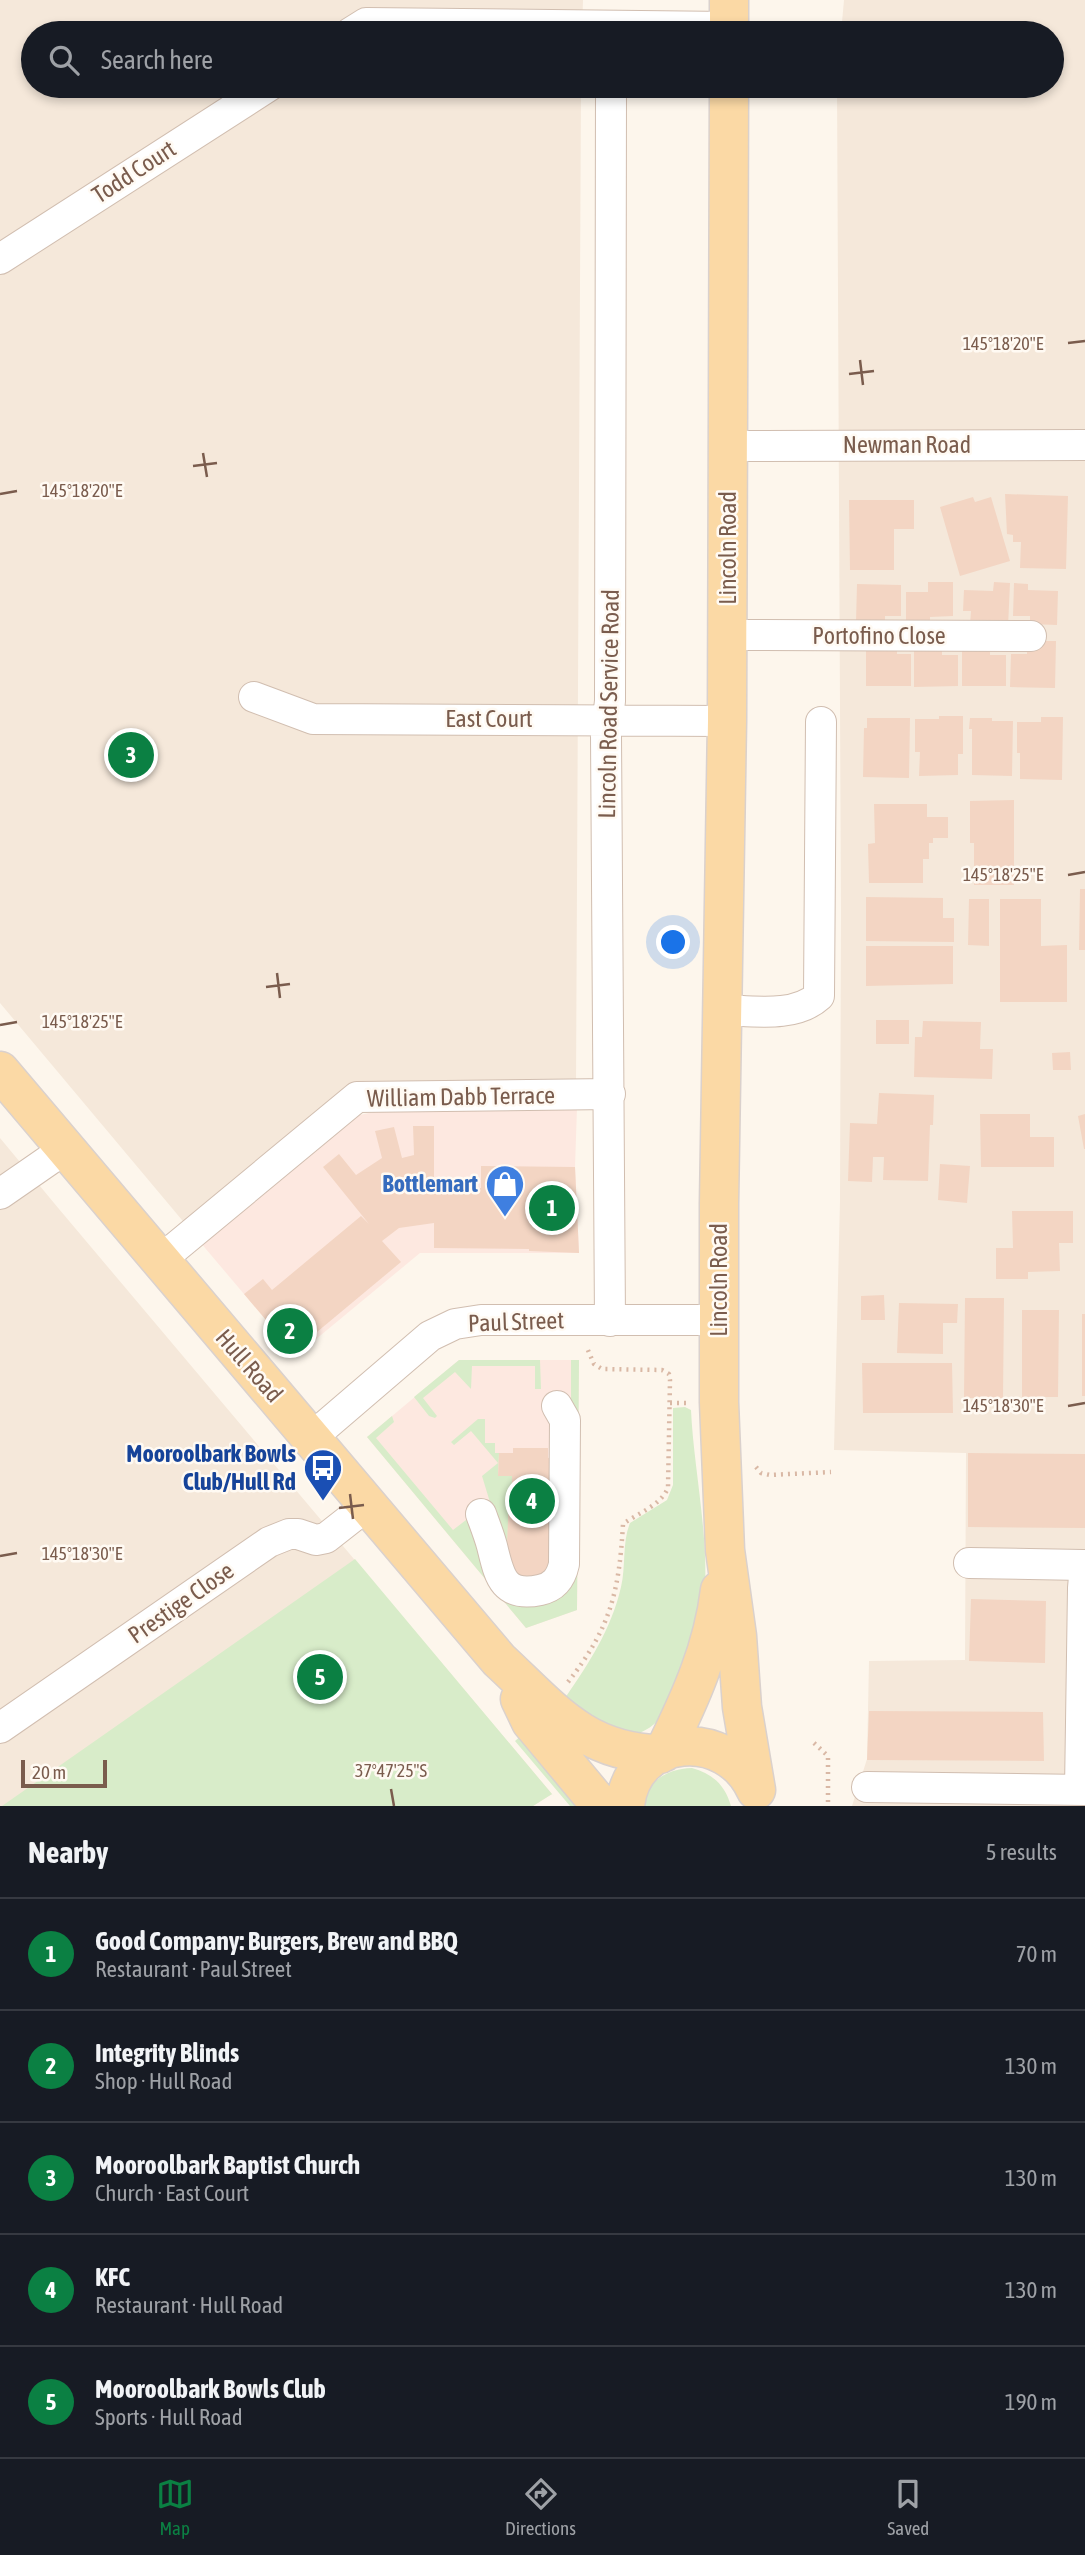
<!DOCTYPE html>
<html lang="en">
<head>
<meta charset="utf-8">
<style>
	:root { --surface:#171b24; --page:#242831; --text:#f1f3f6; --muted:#9ea1a6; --line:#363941; --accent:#0b8043 }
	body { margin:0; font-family:"Asap Condensed",sans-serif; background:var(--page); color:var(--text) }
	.scale { position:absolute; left:21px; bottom:18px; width:86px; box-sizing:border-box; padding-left:7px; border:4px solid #7a5c4d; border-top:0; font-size:19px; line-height:24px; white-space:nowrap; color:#7a5c4d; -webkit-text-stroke:5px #fffaf3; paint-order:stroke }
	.you { position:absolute; left:674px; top:943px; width:24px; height:24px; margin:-18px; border:5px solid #fff; border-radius:50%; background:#1a73e8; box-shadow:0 0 0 10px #1a73e833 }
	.badge { display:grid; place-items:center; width:46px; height:46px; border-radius:50%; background:var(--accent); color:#fff; font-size:23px; font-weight:700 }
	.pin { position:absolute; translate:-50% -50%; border:4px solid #fff; box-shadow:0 2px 7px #0006 }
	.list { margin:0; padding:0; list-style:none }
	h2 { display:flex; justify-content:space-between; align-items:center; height:91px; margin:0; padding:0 28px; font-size:30px }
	h2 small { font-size:23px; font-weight:400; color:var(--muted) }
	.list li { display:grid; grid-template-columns:46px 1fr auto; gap:21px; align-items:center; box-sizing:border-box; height:112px; padding:0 28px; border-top:2px solid var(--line) }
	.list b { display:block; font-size:26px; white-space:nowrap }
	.list p { margin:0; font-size:23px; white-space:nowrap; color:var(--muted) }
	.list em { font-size:23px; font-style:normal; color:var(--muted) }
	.icon { flex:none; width:38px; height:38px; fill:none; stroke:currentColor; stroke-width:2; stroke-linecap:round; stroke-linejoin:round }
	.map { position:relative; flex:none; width:1085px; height:1806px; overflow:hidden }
	.search { position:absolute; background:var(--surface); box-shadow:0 4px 10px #0003; left:21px; right:21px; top:21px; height:77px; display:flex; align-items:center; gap:18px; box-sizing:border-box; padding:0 24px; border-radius:38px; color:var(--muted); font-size:26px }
	.sheet { height:651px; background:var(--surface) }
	nav { display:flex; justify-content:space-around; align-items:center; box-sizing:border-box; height:98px; border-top:2px solid var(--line); background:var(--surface); font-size:19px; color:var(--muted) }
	nav a { display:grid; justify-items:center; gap:4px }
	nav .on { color:var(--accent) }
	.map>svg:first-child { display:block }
	.residential { fill:#f5e8da }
	.commercial { fill:#fde8e0 }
	.green { fill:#d8ecc9 }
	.building { fill:#f3d5c3 }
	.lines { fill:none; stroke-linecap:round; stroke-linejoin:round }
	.minor-casing { stroke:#d1beb0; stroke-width:32 }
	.major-casing { stroke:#dad1cd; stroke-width:41 }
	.path { stroke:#d9b8a5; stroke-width:4.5; stroke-dasharray:2 5; stroke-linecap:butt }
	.minor { stroke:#fff; stroke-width:30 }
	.major { stroke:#fbd9a5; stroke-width:38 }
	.ticks { fill:none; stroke:#7a5c4d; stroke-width:2.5 }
	.labels { text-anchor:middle; stroke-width:5; stroke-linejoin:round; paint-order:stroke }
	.street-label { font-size:24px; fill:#7a5c4d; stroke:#fffaf3 }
	.shop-label { font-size:24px; font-weight:bold; fill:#366cbe; stroke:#fffaf3; text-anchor:end }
	.transit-label { font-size:24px; font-weight:bold; fill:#164399; stroke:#fffaf3; text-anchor:end }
	.ticks-label { font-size:18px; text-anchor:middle; fill:#7a5c4d; stroke:#fffaf3; stroke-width:5; stroke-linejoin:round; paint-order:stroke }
</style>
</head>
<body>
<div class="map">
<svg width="1085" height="1806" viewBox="0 0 1085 1806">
	<rect width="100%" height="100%" fill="#fdf6ec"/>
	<!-- residential -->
	<path class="residential" d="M0,0H583L582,33H33V86H581L576,1085H355L187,1226L0,1003Z
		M844,0H1085V1806H852L867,1759L869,1661L965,1660L966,1453L834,1450L840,1201L841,914L837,86H1052V33H841Z
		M0,1138L59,1209L552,1794L533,1806H0Z"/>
	<!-- commercial -->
	<path class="commercial" d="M396,1107L577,1108L575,1167L579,1253H420L298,1354L293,1352L200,1242L351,1117Z
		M459,1360H579L577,1610L526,1628L367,1437Z"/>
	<!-- green -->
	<path class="green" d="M459,1360H540L541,1389H535V1366H472L471,1389L455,1372L423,1398L437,1416L435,1418L429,1416L414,1397Z
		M571,1360H579L577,1610L526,1628L367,1437L392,1416L394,1422L376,1438L453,1530L466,1520L475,1519L492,1577L571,1568Z
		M685,1407L691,1410C694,1478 716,1565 699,1631C692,1658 674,1689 663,1715C628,1757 596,1722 565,1698C589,1663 611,1630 621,1587C626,1567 622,1542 630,1523L667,1500L673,1485V1408Z
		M478,1419H485V1443H495V1453H499L498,1476H512V1495L509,1496L507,1558L482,1476L498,1463L471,1431L454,1445L451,1442Z
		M355,1559L562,1806L552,1794L533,1806H2Z
		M523,1734L580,1806H570L515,1741Z
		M692,1768C713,1774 725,1785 731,1806H642C648,1780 667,1769 692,1768Z"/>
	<!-- building -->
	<path class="building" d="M1005,494L1068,496L1066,569L1020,568L1021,542H1013V535L1007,534Z
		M973,497L975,502L991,497L1010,561L960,576L940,507Z
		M849,500H914V529H894V570H850Z
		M928,582H953V616L930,617V624H906V592H928Z
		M994,582L1010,583L1008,627L970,625L971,611H963L964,590L993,591Z
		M1014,583L1028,584V590L1058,591L1057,625L1030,624V616H1013Z
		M857,584L901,585V616H885V625L856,622Z
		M1036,641H1056L1055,688L1010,687L1011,654H1027V646Z
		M866,646H897V654H911V686H866Z
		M914,646H942V655H958V686L914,687Z
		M962,647H990V655H1006V686H962Z
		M939,716H963V754H958V775L919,776L920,752H915V719H939Z
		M1041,717H1063L1062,780L1020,779V753H1017V722H1041Z
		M867,718H910L909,778L863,777L864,728H867Z
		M970,718H992V721H1013L1012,776L972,775V729H969Z
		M1014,800V885H974V843H970V801Z
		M874,804H927V817H948V838H933V843H929V859H923V883H869L868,844L875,843Z
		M1080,889H1085V950H1079Z
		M866,897L943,898V918H954V942L866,941Z
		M969,899H989V946L968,945Z
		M1000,899H1041V946L1067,945V1002H1000Z
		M866,946H953V984L866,986Z
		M876,1020H909V1044H876Z
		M923,1021L981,1022L980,1049H993L992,1079L914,1077L915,1037H922Z
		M1070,1052L1071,1070H1053L1052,1053Z
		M879,1093L934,1095L933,1125H930L928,1181L883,1180L884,1157H873L872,1182L848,1181L850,1123L877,1124Z
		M980,1114H1030V1137H1054V1167H981Z
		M1085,1114V1149H1084L1078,1116Z
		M413,1126H434V1188H481V1166L575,1167L579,1253L529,1251V1249L434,1248V1223L399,1228L382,1241L401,1262L293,1352L244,1294L263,1279L272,1290L361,1216L369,1224L323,1167L339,1154L356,1175L382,1158L375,1131L394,1127L402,1158L414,1155Z
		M940,1164L970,1166L967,1203L938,1200Z
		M1012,1211H1073V1243H1059L1060,1271L1028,1272V1279H996V1248H1013Z
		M884,1295L885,1320H861V1296Z
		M965,1298H1004L1003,1398H964Z
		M899,1303L958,1304L957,1323H943V1354L897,1353Z
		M1022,1310H1059L1058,1397H1022Z
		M1082,1314H1085V1396H1082Z
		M862,1363H952L953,1413H863Z
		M513,1448H548V1458L555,1457L553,1577H516L515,1570H506L509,1495H512V1476H498L499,1453H513Z
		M968,1453L1085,1454V1528L968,1527Z
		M971,1599L1046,1601L1045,1663L969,1661Z
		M869,1711L1043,1712L1044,1761L867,1760Z"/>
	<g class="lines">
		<!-- minor casing -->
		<g class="minor-casing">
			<path id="minor" d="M350,33L366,23L729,27
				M0,259L269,86
				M729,446L1085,445
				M727,635L1031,636
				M254,697L313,719L727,721
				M724,1010C754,1011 795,1018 819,996L821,722
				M0,1194L65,1149
				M159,1261L357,1097L610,1094
				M610,1321L606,735L610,701L611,86
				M311,1438L430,1336L455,1324L481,1320H719
				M481,1514C485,1525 489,1535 492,1546C499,1574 502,1598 540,1590C554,1587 561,1578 564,1564L565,1420L557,1406
				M969,1563L1083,1565
				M0,1728L269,1542L289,1534H298L316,1540L326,1538L368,1505
				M867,1787L1085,1790
				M1080,1790L1083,1588L1085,1565"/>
		</g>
		<!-- major casing -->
		<g class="major-casing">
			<path id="major" d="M729,33V0
				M729,86L727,721L719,1204V1402L725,1550L737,1636L742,1707L756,1790
				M0,1071L499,1660C551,1708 584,1753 660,1754
				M520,1699L531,1722L601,1806
				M664,1752C690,1699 713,1649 720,1590
				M625,1806C632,1733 727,1726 756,1790"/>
		</g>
		<!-- path -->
		<path class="path" d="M670,1403H686
			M756,1467L761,1473L770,1475L831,1472
			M568,1682C611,1627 619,1592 623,1524C638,1513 660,1506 668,1488L670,1380L669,1374L662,1370L602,1369L594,1364L587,1348
			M814,1743L828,1756V1806"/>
		<!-- minor -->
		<use href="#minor" class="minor"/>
		<!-- major -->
		<use href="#major" class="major"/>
	</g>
	<!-- ticks -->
	<path class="ticks" d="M1068,343L1085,341M860,360L863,385M849,374L874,371M203,453L207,477M193,466L217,463M0,494L17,491M1068,875L1085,872M277,973L280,998M266,987L290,984M0,1025L17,1022M1068,1406L1085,1403M350,1494L353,1519M339,1508L364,1505M0,1556L17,1553M391,1789L394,1806"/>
	<!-- icons -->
	<defs>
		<g id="shop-pin" transform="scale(2.0125)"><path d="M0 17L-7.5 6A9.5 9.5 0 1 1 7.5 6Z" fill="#3f7fe0" stroke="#fffaf3"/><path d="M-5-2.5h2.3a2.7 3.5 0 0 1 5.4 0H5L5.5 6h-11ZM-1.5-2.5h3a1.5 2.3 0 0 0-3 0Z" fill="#fff"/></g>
		<g id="bus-pin" transform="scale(2.0125)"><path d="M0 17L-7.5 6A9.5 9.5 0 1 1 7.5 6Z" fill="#1a4fb4" stroke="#fffaf3"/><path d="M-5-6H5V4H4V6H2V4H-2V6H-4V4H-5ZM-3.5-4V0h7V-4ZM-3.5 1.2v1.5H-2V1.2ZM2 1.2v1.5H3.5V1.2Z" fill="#fff"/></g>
	</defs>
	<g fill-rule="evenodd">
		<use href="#shop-pin" x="505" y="1184"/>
		<use href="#bus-pin" x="323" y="1468"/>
	</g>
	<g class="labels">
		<!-- street labels -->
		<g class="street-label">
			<text transform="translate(134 172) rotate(-33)" y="8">Todd Court</text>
			<text x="907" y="453">Newman Road</text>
			<text transform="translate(728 548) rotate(-90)" y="8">Lincoln Road</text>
			<text x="879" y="644">Portofino Close</text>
			<text transform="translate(609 704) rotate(-89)" y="8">Lincoln Road Service Road</text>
			<text x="489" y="727">East Court</text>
			<text transform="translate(461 1097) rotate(-1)" y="8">William Dabb Terrace</text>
			<text transform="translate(719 1280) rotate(-90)" y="8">Lincoln Road</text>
			<text transform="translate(516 1322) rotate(-2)" y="8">Paul Street</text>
			<text transform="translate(249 1366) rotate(49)" y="8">Hull Road</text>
			<text transform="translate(181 1603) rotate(-35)" y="8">Prestige Close</text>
		</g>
		<!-- shop labels -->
		<g class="shop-label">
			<text x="478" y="1192">Bottlemart</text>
		</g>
		<!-- transit labels -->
		<g class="transit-label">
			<text x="296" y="1462">Mooroolbark Bowls<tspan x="296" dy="28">Club/Hull Rd</tspan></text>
		</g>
	</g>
	<g class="ticks-label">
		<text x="1003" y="350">145°18'20"E</text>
		<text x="82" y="497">145°18'20"E</text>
		<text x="1003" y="881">145°18'25"E</text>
		<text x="82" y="1028">145°18'25"E</text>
		<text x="1003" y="1412">145°18'30"E</text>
		<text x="82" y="1560">145°18'30"E</text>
		<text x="391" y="1777">37°47'25"S</text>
	</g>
</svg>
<div class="scale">20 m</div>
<div class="you"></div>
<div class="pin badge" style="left:552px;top:1208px">1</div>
<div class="pin badge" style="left:290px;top:1331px">2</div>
<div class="pin badge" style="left:131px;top:755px">3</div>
<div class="pin badge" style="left:532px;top:1501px">4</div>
<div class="pin badge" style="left:320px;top:1677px">5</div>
<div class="search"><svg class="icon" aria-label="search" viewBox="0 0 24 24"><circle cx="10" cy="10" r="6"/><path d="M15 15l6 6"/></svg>Search here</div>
</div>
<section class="sheet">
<h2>Nearby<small>5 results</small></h2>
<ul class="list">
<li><span class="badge">1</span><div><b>Good Company: Burgers, Brew and BBQ</b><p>Restaurant · Paul Street</p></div><em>70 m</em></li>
<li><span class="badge">2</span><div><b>Integrity Blinds</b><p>Shop · Hull Road</p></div><em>130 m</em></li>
<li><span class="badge">3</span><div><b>Mooroolbark Baptist Church</b><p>Church · East Court</p></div><em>130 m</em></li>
<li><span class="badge">4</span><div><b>KFC</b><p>Restaurant · Hull Road</p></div><em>130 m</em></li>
<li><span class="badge">5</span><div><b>Mooroolbark Bowls Club</b><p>Sports · Hull Road</p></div><em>190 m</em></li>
</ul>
</section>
<nav>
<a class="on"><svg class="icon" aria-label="map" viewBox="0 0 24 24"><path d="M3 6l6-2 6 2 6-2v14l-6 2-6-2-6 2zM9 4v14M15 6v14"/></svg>Map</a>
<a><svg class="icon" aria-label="directions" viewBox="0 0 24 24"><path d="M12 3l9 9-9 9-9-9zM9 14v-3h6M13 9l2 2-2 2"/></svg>Directions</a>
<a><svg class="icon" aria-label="saved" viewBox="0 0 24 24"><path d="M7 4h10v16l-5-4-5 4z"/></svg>Saved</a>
</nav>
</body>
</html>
